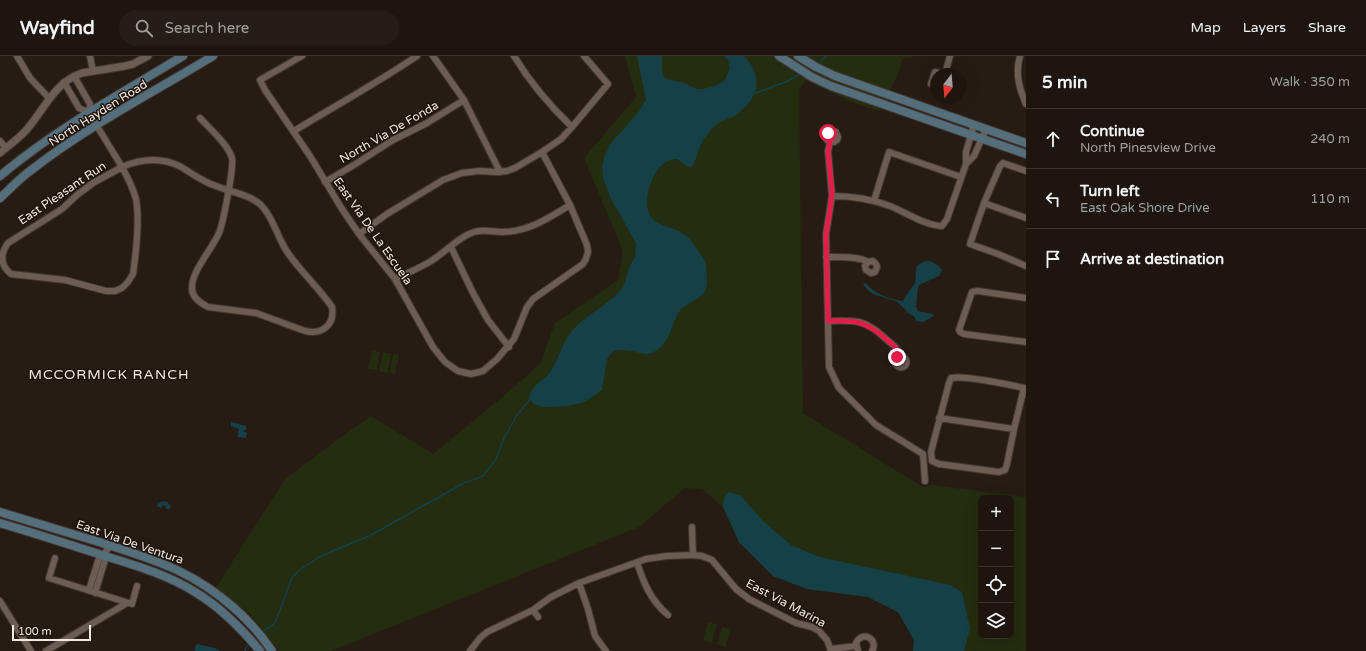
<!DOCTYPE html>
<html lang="en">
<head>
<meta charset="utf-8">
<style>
	:root { --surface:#1d150e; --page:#251e17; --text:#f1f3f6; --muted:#a09f9e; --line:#3b342e }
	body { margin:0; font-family:"Varela Round",sans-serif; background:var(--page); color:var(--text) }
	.controls { position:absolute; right:12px; bottom:12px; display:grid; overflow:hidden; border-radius:8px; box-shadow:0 4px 16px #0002 }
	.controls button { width:36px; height:36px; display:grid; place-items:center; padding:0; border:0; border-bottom:1px solid var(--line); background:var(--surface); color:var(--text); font:20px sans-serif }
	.compass { position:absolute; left:930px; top:12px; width:36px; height:36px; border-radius:50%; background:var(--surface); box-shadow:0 4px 16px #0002; rotate:196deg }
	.scale { position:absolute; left:12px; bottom:10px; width:79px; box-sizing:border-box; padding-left:4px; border:2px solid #f2eae4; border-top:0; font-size:11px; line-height:14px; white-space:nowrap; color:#f2eae4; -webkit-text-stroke:3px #1e130a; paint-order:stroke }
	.stop { position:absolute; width:12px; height:12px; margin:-9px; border:3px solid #e11d48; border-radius:50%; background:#fff }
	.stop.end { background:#e11d48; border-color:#fff; box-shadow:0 1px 4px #0008 }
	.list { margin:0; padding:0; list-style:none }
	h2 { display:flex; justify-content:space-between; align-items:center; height:52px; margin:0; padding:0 16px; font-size:17px }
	h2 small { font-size:13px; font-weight:400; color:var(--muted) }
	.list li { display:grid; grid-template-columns:26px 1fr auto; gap:12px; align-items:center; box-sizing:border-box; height:60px; padding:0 16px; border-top:1px solid var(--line) }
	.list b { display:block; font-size:15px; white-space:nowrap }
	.list p { margin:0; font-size:13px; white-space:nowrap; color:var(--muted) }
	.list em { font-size:13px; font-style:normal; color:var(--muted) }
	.icon { flex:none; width:22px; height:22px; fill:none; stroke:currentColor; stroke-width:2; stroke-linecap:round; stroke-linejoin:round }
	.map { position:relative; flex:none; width:1026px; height:595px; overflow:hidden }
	header { display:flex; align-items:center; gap:24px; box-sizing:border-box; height:56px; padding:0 20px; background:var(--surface); border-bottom:1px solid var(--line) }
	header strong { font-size:19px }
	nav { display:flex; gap:22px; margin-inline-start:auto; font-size:14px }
	.search { width:280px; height:36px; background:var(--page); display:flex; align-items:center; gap:10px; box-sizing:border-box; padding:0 14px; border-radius:22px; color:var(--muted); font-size:15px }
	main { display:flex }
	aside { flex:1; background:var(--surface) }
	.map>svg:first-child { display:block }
	.green { fill:#242d0f; fill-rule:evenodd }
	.water { fill:#154048 }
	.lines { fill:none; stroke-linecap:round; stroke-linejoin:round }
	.stream { stroke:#154048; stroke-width:1.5 }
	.minor-casing { stroke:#423834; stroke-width:8 }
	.tertiary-casing { stroke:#423834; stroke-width:9 }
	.secondary-casing { stroke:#423834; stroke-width:10 }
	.minor { stroke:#6b5d53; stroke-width:6 }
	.tertiary { stroke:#6b5d53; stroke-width:7 }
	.secondary { stroke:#556e7c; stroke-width:8 }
	.route { stroke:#e11d48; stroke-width:5 }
	.labels { text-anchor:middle; stroke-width:3; stroke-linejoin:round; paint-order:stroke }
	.street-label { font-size:12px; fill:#f2eae4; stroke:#1e130a }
	.quarter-label { font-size:14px; letter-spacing:1px; fill:#f2eae4; stroke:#1e130a }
</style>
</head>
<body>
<header>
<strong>Wayfind</strong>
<div class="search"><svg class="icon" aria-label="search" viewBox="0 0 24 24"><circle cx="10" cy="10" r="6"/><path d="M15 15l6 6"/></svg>Search here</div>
<nav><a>Map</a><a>Layers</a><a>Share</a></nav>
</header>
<main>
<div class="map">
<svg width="1026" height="595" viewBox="0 0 1026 595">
	<rect width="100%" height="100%" fill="#271c13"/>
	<!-- green -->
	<path class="green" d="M625,0H913L912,2H903L897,20L879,55L851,46L806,24L799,34L803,357L921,430L926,431L931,429L1026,441V595H913L914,584L898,556L868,541L807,533L773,520L739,486L723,451L702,433L685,432L639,471L331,595H279L250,558L215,533L285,423L349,375L371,360L433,398L500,343L540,308L555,267L618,224L623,195L584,102L636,41ZM981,442H1011V580H981Z
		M372,294L380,296L377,314L368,313Z
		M383,296L391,298L388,317L379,315Z
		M393,298L399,299L395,318L390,317Z
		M708,566L717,569L711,587L703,584Z
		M722,571L731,573L725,591L717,588Z"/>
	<!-- water -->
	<path class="water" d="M637,0H662V18L665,22L670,24L684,27L697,33H703L715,30L724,25L730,13L728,4L724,0H744C765,22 758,43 736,59C730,63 722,64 716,69C710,74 703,83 700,91C697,97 696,104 692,111L687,110L677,103C672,103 667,105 663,108C651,118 641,147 651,161C658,170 668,170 678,175C681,176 685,179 688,181C692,185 705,203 706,209C706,212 707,225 707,227C705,247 684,244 677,259C671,273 666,296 647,298C643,298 637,296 632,295C627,294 620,294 614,294L607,303L602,334C596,338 589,344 581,347C571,350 559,351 548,351C539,351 524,347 532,334C536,328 543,324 548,319C558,306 561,289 571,276C584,260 605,251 620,235C628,225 627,210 635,202L636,187L611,143L603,122L602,111L605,99L611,87L637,58L646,44Z
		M927,205C934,205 938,209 942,214L939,220L919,229L918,231L916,251L918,255L932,258L934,260L923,266L916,265L914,260L908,257L905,253L896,245L876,239L870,236L863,229L865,227C869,229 869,231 872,233C879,240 893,243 902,245C906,242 905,240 908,237C909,234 912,232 914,229C919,218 910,209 927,205Z
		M231,366L246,370V374H244L243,375L247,377L246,382L237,381L239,373L231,370Z
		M729,436L741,440L764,466L791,489L820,501L950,529L962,536L970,573L964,595H913L914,584L898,556L868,541L807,533L773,520L739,486L723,451L724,442Z
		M165,445L167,446L171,450L170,453H166V451L163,449L161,452L157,450L158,447Z
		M199,588C206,591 214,590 220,595H196L194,593L196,589Z"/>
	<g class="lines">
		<!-- stream -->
		<path class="stream" d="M817,8L826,0
			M753,38L788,25L801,17
			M265,574L273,569L277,562L292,522L298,515L319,501L371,479L464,427L483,420L496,403L504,382L517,359L532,341
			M245,595L247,590"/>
		<!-- minor casing -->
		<g class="minor-casing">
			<path id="minor" d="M17,0L30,22L49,42
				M90,0L93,15
				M302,0L260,24L265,34L310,100L342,153L359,178L395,223L433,291L445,306L458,315L471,318L483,315L497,303L514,283L527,251L533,243L583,208L586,203L588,196L587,189L570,149L542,96
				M433,0L464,44L500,116
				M514,0C531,28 549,49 572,71
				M1020,0C1015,17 1019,32 1026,48
				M945,18L950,0
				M74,20L90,48L89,57
				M64,26L79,52L89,57L122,111C141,103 162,101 181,111C193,118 203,126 216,130C230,136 249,138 261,149C274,162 277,182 288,197C301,216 319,232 332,251C335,269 322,279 305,275L256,257L208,251C200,247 191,241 192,231C192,215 212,193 219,177C223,168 234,111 232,102C228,88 209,72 200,62
				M936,29L931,28L935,16L943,18
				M294,75C335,50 377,27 417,0
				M0,85L6,92
				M830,86H834L837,84L838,81L836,76H830L826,80L827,84L830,86L828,95L832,140L826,178L829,311L839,332L876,369L923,398L925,425
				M966,108V96L974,69
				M122,111C128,122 133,132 136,143C140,164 136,197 133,218L128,226L122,232L115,235H106L65,224L11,218C0,209 0,198 8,187L62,153L77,139L93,127Z
				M1026,115L1003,107L1000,110L984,147L970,188L998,198L1026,210
				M325,126L354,109L393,84L427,67L464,44
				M832,140C852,140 871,143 890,150C905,156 926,170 942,170L947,163L966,108L974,100L986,73
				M874,145L889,96L961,121
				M984,147L1026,162
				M359,178L387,158L443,124L462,117L479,115L496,116L507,115L515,112L542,96L561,83L572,71L608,28L584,0
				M451,191L473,237L488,264L509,291
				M826,201C837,201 859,200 868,206L873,205L876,208L877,211L875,216L871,217L866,214L865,210L868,206
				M395,223C407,217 420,212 431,205C446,196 458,181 474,176C484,173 492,176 502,176C528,176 549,162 570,149
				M1026,242L978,235L972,236L959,274L960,276L964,278L1026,286
				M828,265C856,264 865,263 886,283C892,288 898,292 900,300
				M895.5 306a5.5 5.5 0 1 1 11 0a5.5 5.5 0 1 1-11 0Z
				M1024,332C1011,329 964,319 951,322L949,327L931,396L932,405L939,408L999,416L1005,414L1007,408L1014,373L1024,332L1026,333
				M939,362L1014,373
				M692,471L693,499
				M55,502L49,522L132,548L137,530
				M637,506C643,526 651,545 668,559
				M579,527L588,553L595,580L606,595
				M89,534L99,502L103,499L110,490
				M95,537L105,504L103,499
				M0,545L31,595
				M533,554L538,561
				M831,593L856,590
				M46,595L127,547
				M470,595L480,582L487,576L533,554L551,541L579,527L646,503L667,500L693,499L702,500L712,504L736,533L749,543L796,567L812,571L819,575L827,584L831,595
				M858,595L856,587C862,574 879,583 872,595"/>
		</g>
		<!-- tertiary casing -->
		<g class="tertiary-casing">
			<path id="tertiary" d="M0,97C9,89 20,82 28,72C45,52 55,26 82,17L125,10L133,8L148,0"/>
		</g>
		<!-- secondary casing -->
		<g class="secondary-casing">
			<path id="secondary" d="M779,0L812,21L831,30L1026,98
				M798,0L816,11L835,20L1026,87
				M0,120C56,73 120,38 183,0
				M0,142C10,133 19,123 30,115C86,71 152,37 213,0
				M0,456C33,466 66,476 99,486C126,495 155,503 181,516C217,534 250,562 272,595
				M0,467C34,477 68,488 102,499C134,509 166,518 195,536C220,551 241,572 260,595"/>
		</g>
		<!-- minor -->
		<use href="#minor" class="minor"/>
		<!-- tertiary -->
		<use href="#tertiary" class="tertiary"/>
		<!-- secondary -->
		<use href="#secondary" class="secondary"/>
	</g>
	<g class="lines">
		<!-- route -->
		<path class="route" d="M828,77L826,80L830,86L828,96L832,135L830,154L826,178L828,265C854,264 866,265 886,283C892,288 898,292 900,300L897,301"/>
	</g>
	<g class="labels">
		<!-- street labels -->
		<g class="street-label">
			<text transform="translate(98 57) rotate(-32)" y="4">North Hayden Road</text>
			<text transform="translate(389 76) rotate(-30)" y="4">North Via De Fonda</text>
			<text transform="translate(62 137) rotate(-34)" y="4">East Pleasant Run</text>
			<text transform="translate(373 175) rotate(55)" y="4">East Via De La Escuela</text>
			<text transform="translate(130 486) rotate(19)" y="4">East Via De Ventura</text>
			<text transform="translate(786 547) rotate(28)" y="4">East Via Marina</text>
		</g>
		<!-- quarter labels -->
		<g class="quarter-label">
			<text x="109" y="323">MCCORMICK RANCH</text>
		</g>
	</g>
</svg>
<div class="controls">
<button>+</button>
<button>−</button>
<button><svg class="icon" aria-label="locate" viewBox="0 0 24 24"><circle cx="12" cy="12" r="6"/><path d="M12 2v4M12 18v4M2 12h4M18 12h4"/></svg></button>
<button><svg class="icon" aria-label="layers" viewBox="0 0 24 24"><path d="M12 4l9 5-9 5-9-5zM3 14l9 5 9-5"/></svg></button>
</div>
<svg class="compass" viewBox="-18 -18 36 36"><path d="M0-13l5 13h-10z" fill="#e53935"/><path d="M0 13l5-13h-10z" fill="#a09f9e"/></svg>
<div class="scale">100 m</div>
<div class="stop" style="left:828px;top:77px"></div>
<div class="stop end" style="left:897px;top:301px"></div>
</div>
<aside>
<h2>5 min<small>Walk · 350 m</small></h2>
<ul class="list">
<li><svg class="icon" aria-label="ahead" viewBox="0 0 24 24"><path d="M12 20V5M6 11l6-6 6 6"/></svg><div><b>Continue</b><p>North Pinesview Drive</p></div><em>240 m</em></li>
<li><svg class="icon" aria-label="left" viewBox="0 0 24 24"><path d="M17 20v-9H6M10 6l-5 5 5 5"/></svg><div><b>Turn left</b><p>East Oak Shore Drive</p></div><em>110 m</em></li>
<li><svg class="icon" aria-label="arrive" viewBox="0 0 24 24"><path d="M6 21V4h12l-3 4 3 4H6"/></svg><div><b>Arrive at destination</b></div></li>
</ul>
</aside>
</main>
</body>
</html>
